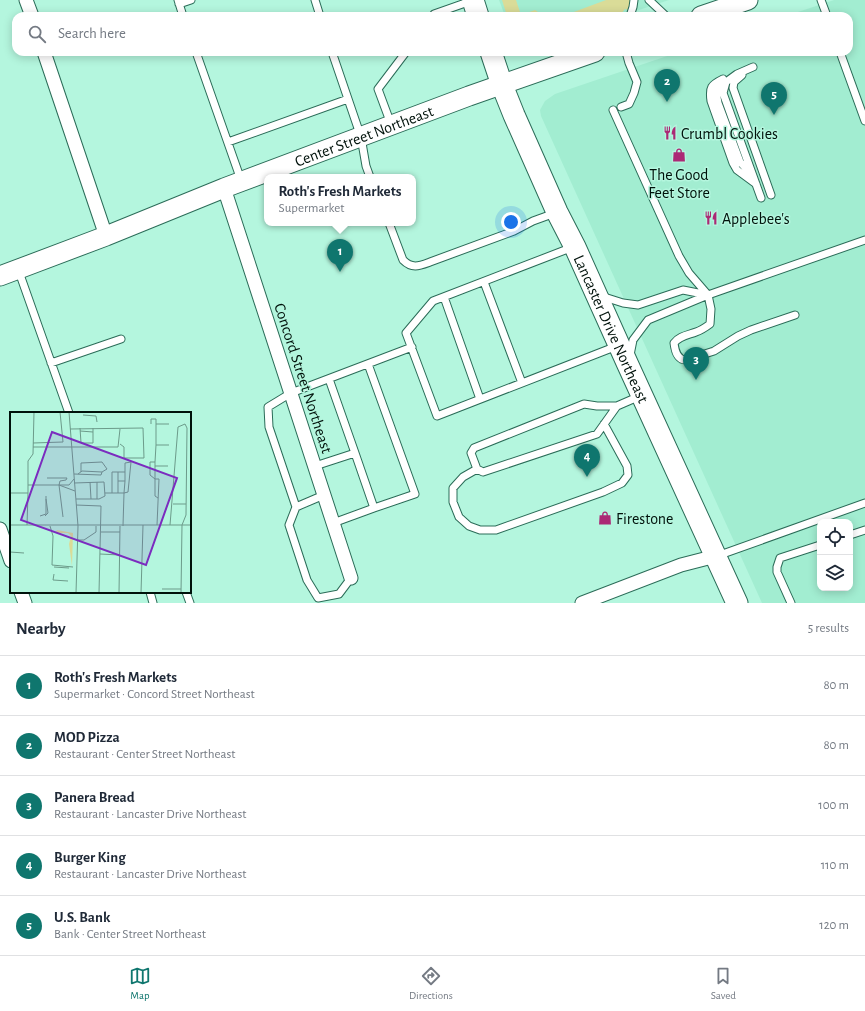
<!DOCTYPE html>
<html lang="en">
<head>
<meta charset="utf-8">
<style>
	:root { --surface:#fff; --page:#f6f6f7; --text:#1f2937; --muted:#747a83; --line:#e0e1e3; --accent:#0f766e }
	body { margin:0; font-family:"Alegreya Sans",sans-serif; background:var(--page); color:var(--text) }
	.controls { position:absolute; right:12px; bottom:12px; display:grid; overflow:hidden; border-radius:8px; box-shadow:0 2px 10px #0003 }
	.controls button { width:36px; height:36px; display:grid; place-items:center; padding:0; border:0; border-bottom:1px solid var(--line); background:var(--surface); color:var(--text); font:20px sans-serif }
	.you { position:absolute; left:511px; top:222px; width:14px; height:14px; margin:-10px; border:3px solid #fff; border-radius:50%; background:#1a73e8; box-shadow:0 0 0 6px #1a73e833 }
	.badge { display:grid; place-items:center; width:26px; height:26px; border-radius:50%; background:var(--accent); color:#fff; font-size:13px; font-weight:700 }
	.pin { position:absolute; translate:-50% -33px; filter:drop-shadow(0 1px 2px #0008) }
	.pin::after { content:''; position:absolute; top:21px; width:14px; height:12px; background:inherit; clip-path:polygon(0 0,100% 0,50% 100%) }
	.popup { position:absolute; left:264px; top:174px; width:152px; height:52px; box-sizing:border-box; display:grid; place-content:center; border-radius:8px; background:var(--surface); filter:drop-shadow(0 1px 3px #0005); font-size:13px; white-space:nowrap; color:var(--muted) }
	.popup b { font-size:15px; color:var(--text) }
	.popup::after { content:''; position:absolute; left:50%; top:100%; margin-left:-8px; border:8px solid transparent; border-top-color:var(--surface) }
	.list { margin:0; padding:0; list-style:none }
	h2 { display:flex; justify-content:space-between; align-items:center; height:52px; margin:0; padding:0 16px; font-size:17px }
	h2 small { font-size:13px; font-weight:400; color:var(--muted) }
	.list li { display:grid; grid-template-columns:26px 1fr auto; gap:12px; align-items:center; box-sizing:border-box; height:60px; padding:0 16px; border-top:1px solid var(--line) }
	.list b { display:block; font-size:15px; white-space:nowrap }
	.list p { margin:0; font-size:13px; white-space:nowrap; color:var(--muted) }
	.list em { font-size:13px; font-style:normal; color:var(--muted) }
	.icon { flex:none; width:22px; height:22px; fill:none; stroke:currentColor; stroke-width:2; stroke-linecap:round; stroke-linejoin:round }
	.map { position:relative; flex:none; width:865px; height:603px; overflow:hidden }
	.search { position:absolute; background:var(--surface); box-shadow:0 2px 10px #0003; left:12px; right:12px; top:12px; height:44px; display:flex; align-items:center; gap:10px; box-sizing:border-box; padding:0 14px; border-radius:12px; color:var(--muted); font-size:15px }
	.sheet { height:352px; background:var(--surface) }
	nav { display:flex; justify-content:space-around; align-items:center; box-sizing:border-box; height:56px; border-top:1px solid var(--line); background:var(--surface); font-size:11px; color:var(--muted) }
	nav a { display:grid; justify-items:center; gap:2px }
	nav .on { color:var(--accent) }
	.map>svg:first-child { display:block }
	.built { fill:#a2edd1; fill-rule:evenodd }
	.green { fill:#dadc98 }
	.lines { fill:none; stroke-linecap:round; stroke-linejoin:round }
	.service-casing { stroke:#2b6c58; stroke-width:9 }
	.minor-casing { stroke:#2b6c58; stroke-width:15 }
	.secondary-casing { stroke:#2b6c58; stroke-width:21 }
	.primary-casing { stroke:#2b6c58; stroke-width:23 }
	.service { stroke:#fff; stroke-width:7 }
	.minor { stroke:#fff; stroke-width:13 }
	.secondary { stroke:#fff; stroke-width:19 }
	.primary { stroke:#fff; stroke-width:21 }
	.labels { text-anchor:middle; stroke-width:3; stroke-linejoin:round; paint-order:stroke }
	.poi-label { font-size:16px; fill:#00120b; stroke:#b4f6de; text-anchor:start }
	.street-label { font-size:16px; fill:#00120b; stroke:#b4f6de }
	.inset-road { fill:none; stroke:#6c9b8a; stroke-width:1 }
	.view { fill:#7b2cbf; fill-opacity:0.15; stroke:#7b2cbf; stroke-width:2 }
	.inset-edge { fill:none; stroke:#00120b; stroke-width:2 }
</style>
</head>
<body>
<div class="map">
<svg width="865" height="603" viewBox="0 0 865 603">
	<rect width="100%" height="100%" fill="#b4f6de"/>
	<!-- built -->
	<path class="built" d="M499,0H669L621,16H505Z
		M834,0H865V603H762L541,116L540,110L545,101L555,94L679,52H849V16H786ZM820,522H850V588H820Z"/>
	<!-- green -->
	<path class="green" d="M502,0H516L521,15L535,10L538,12L540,16H507Z
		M606,0H630V3L628,10L625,9C618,20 609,13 600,16H563Z"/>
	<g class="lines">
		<!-- service casing -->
		<g class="service-casing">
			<path id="service" d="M178,0L183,16
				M315,0L320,16
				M649,0L666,16
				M821,0L827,16
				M179,4L191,0
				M433,16L434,14L471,1
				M630,16L633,7L634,0
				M196,52L241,180
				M332,52L361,137L366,166L370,177
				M840,52L865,121
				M753,67L737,74L726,82L723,93L761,198
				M742,75L734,82L733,88L771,195
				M723,79C711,85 709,87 711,101L733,163L737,170L756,184
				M722,81L718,85L716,92L718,103L740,162L751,174
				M621,107L629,104L634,93L637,82L629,63L626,52
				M613,110L679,256L689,273L708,295L711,309L710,324C706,327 702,330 696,332C688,335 679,336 674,343C675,351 677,360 686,360L714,351L738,336L751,330L795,315
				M391,124L378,89L406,52
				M228,142L348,99
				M389,223L403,260C412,269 419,266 430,262L514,231L533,221L555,213
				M573,247L433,301L406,333L437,416L617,346
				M18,269L69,413
				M484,282L522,383
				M601,296L623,303L638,305L683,290L708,295
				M444,297L480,399
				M630,355L633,340L648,320L708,295L865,240
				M51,363L121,339
				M368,364L415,494L374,508
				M617,406L597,434L483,472L477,469L471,453L474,448L584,404L597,406H617L640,396
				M315,466L355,453L329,379
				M477,469L463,477L453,488V502L459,517L469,526L480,530H496L603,492L622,483L628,475L627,466L604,424
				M296,507L324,495
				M333,523L374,508L355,453
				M850,535L865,530
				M717,556L865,503
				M351,578L339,594L318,598L307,580L289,525L296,507L269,427L268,407L291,393L412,347
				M150,592L153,603
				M186,592L190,603
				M791,603L777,572V567L780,558L820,545"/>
		</g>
		<!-- minor casing -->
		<g class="minor-casing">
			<path id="minor" d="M26,0L32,16
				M44,52L106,236
				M224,188L351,578
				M0,529L11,561
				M21,592L25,603
				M582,603L681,565L716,556"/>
		</g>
		<!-- secondary casing -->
		<g class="secondary-casing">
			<g id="secondary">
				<path d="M701,16L748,0"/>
				<path id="s1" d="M0,276L106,236L224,188L469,96L595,52"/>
			</g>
		</g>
		<!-- primary casing -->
		<g class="primary-casing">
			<g id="primary">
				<path d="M473,0L478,16"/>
				<path id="s2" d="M491,52L502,85L514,115L557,212L575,247L628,365L737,603"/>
			</g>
		</g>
		<!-- service -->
		<use href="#service" class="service"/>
		<!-- minor -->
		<use href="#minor" class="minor"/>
		<!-- secondary -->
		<use href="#secondary" class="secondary"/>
		<!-- primary -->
		<use href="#primary" class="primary"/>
	</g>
	<!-- icons -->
	<defs>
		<g id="restaurant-bare" transform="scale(1.08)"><path d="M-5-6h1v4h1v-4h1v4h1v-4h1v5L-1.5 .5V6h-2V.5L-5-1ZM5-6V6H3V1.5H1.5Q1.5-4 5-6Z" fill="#ab2975" stroke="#b4f6de" stroke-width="2.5" paint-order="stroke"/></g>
		<g id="shop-bare" transform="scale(1.08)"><path d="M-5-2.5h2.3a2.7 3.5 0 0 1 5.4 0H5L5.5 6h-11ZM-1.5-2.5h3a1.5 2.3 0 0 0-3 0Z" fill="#ab2975" stroke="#b4f6de" stroke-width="2.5" paint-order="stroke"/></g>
	</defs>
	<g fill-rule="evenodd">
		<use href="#restaurant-bare" x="670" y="133"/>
		<use href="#shop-bare" x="679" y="155"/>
		<use href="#restaurant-bare" x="711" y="218"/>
		<use href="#shop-bare" x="605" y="518"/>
	</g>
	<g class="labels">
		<!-- poi labels -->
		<g class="poi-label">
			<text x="681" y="139">Crumbl Cookies</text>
			<text x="679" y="180" text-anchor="middle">The Good<tspan x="679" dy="18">Feet Store</tspan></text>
			<text x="722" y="224">Applebee's</text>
			<text x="616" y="524">Firestone</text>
		</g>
		<!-- street labels -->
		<g class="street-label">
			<text dy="6" stroke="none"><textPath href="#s1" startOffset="390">Center Street Northeast</textPath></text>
			<text dy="6" stroke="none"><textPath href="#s2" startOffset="302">Lancaster Drive Northeast</textPath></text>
			<text transform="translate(304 378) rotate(72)" y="6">Concord Street Northeast</text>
		</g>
	</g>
	<!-- overview -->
	<g transform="translate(10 412)">
		<rect width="181" height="181" fill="#b4f6de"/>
		<path d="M47,118L63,121L62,154L59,132L61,124L58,121H45Z" fill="#dadc98"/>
		<path class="inset-road" d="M59,0L68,114L66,181M73,3L86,4L87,10M141,12V7H146V12M70,16L71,31H83M83,16V31M60,17L133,16L134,46H114V35L110,32M70,19L83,20M23,31L53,30L50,0M146,33V12H159M23,35H108L110,17M140,50H145V67L140,63ZM145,50L146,33H159M145,54H158M71,60V51L92,50L97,57L92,60M64,62L91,63L92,60L72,59L68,62M37,66H57L56,68L50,69L49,73L53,105M108,69V60H115M80,70L81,87M64,71L94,70L95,84L89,87H66M18,73H59L64,67M49,73L65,79M0,81H18V49L23,42L24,0M95,81H114L118,80L121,50L115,51V69L114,81L113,114M102,81V60H108M108,81V69H115M87,87V70M163,92H176M66,93L91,94L89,181M30,104L36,102V84M35,104L38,101L36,87M0,113H181M17,113L18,81M147,113L149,67H145V84L148,86M160,113L168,15L175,12L177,16L176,103L172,113L171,181M40,114L43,124L42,153L63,155M91,120H110M67,128H74L86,120V114M0,140L14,141M90,142L110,143M44,155L59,156M44,162L43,168L58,169M152,177H171M109,181L110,114M131,181L133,113"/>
		<path class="view" d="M42,20L167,66L136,153L11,108Z"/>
		<rect width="181" height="181" class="inset-edge"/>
	</g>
</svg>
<div class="controls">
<button><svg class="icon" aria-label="locate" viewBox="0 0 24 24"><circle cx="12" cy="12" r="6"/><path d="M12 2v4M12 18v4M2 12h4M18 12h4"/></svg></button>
<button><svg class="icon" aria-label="layers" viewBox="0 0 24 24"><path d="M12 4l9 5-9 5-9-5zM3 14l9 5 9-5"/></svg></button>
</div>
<div class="you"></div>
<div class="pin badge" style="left:340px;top:272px">1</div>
<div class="popup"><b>Roth's Fresh Markets</b>Supermarket</div>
<div class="pin badge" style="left:667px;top:102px">2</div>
<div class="pin badge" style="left:696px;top:380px">3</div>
<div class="pin badge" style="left:587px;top:477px">4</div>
<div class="pin badge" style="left:774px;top:115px">5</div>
<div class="search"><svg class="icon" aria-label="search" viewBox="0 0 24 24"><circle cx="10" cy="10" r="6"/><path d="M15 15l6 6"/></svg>Search here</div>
</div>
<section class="sheet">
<h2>Nearby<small>5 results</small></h2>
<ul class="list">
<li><span class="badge">1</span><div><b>Roth's Fresh Markets</b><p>Supermarket · Concord Street Northeast</p></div><em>80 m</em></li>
<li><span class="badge">2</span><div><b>MOD Pizza</b><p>Restaurant · Center Street Northeast</p></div><em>80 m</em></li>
<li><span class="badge">3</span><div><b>Panera Bread</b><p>Restaurant · Lancaster Drive Northeast</p></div><em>100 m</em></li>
<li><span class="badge">4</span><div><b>Burger King</b><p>Restaurant · Lancaster Drive Northeast</p></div><em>110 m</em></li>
<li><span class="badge">5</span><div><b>U.S. Bank</b><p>Bank · Center Street Northeast</p></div><em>120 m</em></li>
</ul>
</section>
<nav>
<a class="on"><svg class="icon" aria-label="map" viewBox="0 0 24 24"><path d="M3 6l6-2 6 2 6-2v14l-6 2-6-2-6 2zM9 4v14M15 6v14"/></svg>Map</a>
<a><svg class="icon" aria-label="directions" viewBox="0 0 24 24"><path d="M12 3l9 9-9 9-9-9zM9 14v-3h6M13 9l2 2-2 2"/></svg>Directions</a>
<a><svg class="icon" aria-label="saved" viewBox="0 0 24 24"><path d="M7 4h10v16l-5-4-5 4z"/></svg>Saved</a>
</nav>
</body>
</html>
